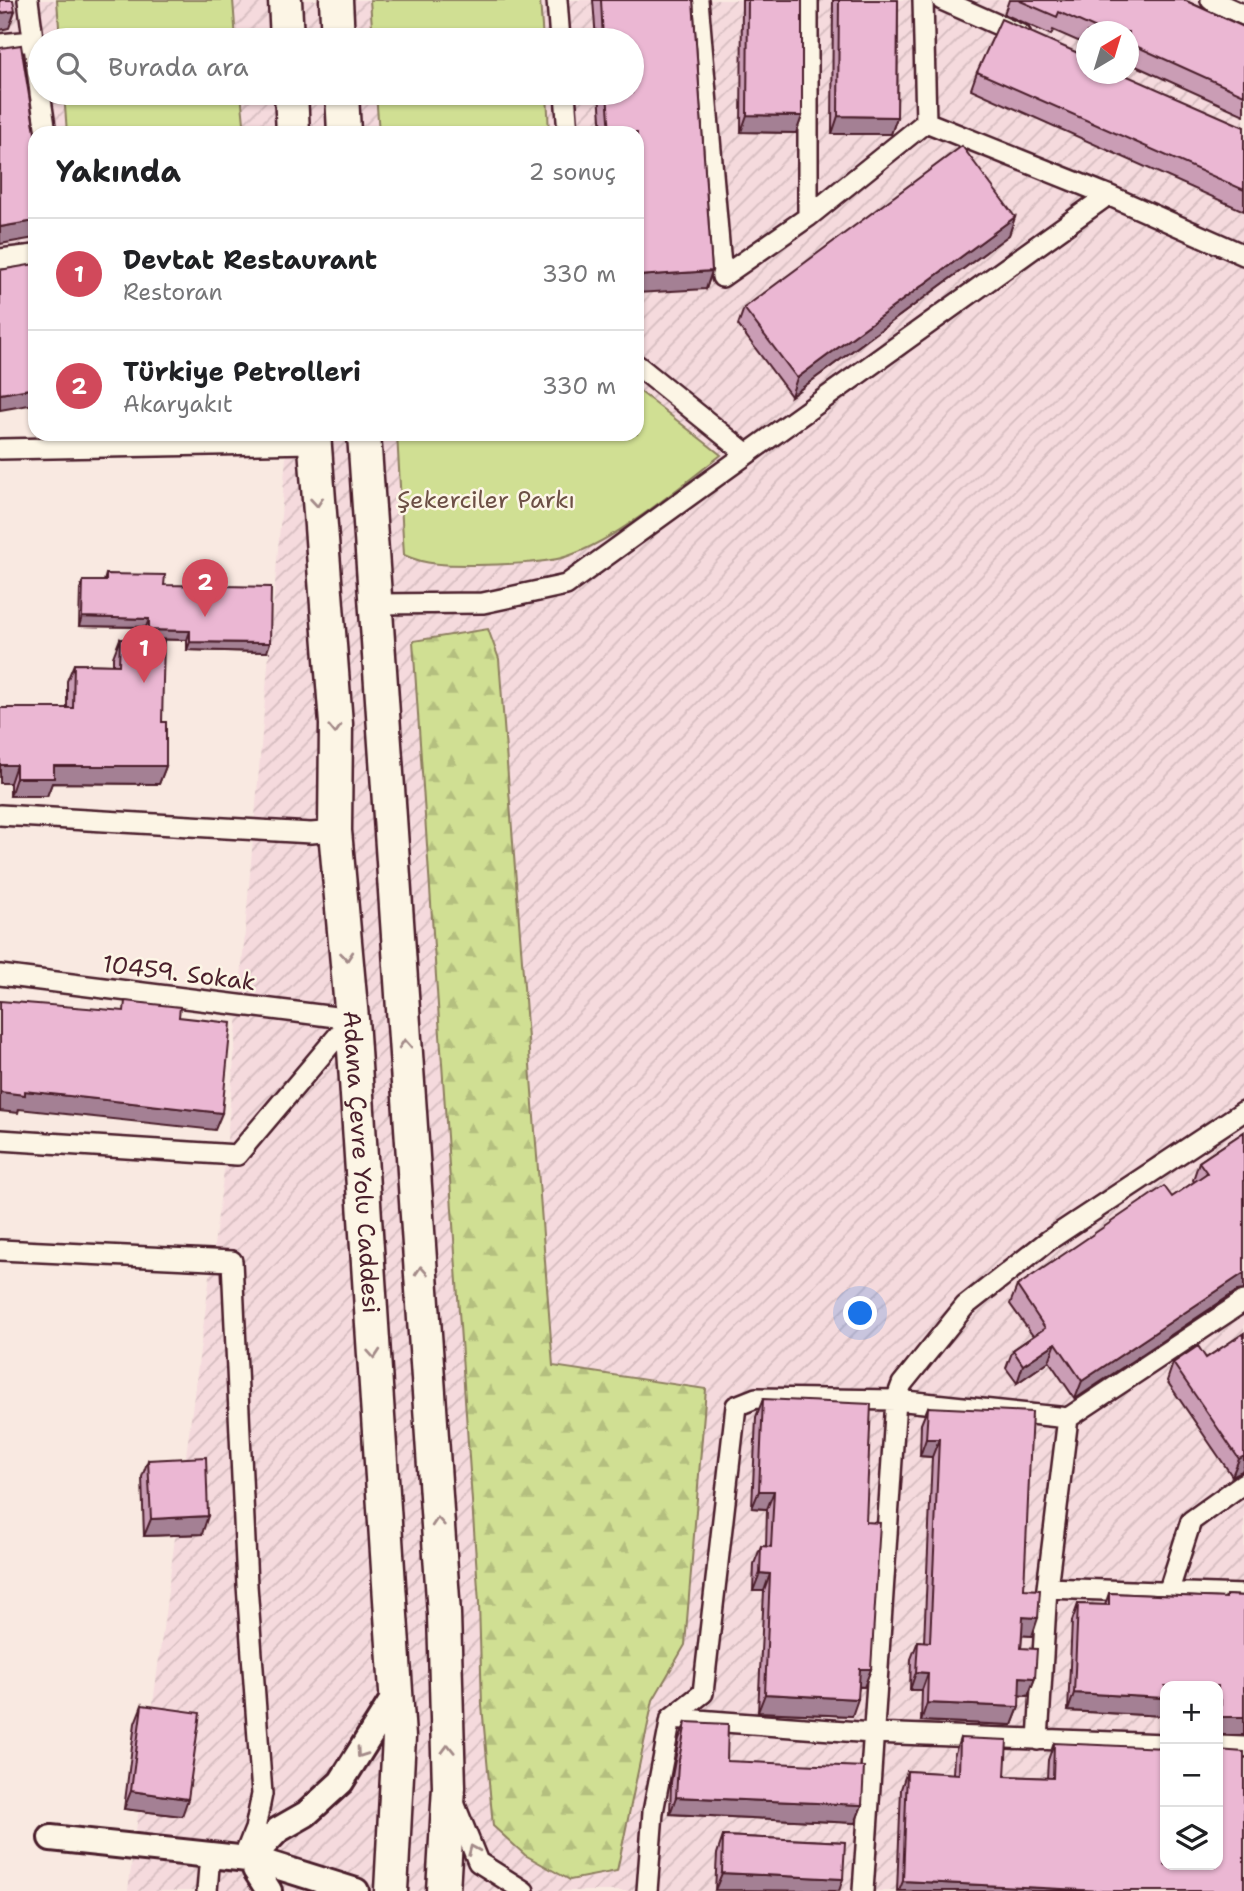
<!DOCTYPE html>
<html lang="tr">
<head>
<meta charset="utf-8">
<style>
	:root { --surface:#fff; --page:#f2f2f2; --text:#202124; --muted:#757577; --line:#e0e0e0; --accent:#d1495b }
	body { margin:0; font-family:"Shantell Sans",sans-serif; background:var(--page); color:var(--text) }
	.controls { position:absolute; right:21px; bottom:21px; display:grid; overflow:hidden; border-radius:14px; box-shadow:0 2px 5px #0004 }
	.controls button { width:63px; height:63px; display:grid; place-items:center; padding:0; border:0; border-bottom:2px solid var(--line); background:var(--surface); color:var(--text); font:35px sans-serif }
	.compass { position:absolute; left:1076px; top:21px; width:63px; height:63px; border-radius:50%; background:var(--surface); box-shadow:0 2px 5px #0004; rotate:38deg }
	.you { position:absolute; left:861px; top:1314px; width:24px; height:24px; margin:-18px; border:5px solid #fff; border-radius:50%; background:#1a73e8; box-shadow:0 0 0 10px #1a73e833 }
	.badge { display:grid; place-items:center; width:46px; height:46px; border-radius:50%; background:var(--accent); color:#fff; font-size:23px; font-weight:700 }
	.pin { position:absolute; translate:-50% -58px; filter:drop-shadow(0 2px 4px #0008) }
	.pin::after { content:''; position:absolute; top:37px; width:24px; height:21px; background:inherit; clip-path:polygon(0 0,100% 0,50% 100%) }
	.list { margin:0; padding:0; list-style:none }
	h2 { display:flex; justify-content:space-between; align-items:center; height:91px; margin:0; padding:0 28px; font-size:30px }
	h2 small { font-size:23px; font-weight:400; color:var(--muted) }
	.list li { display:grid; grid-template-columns:46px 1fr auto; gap:21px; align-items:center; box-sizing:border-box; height:112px; padding:0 28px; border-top:2px solid var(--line) }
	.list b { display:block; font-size:26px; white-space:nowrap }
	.list p { margin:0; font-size:23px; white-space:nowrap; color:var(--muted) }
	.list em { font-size:23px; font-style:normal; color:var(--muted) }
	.icon { flex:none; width:38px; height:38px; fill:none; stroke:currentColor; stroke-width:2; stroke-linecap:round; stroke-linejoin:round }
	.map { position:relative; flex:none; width:1244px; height:1891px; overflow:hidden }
	.search { position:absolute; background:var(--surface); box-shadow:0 2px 5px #0004; left:28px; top:28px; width:616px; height:77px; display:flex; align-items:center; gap:18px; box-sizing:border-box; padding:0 24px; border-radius:38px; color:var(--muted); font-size:26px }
	.panel { position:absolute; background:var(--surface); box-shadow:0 2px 5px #0004; left:28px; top:126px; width:616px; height:315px; border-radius:21px }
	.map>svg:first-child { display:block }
	.industrial { fill:url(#industrial-furrows); fill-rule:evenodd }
	.green { fill:#d0df93; stroke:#8d7f5f; stroke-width:2 }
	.forest { fill:url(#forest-firs); stroke:#8d7f5f; stroke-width:2 }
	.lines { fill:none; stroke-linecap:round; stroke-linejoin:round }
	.minor-casing { stroke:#4a1f2b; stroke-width:24 }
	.tertiary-casing { stroke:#4a1f2b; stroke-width:30 }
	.trunk-casing { stroke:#4a1f2b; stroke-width:37 }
	.minor { stroke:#fcf5e5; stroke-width:19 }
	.tertiary { stroke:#fcf5e5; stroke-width:24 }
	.trunk { stroke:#fcf5e5; stroke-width:32 }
	.wall { fill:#ca9db5; stroke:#4a1f2b; stroke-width:2 }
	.shaded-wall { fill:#a48094; stroke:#4a1f2b; stroke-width:2 }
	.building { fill:#ebb7d3; stroke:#4a1f2b; stroke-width:2 }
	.oneway { stroke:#a38a88 }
	.labels { text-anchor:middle; stroke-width:5; stroke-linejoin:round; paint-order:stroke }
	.park-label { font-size:24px; fill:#6c4f45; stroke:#fcf5e5 }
	.street-label { font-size:24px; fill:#4a1f2b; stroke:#fcf5e5 }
</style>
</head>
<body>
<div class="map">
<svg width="1244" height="1891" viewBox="0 0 1244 1891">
	<defs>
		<pattern id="industrial-furrows" width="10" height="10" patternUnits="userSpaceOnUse" patternTransform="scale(1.75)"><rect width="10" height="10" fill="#f5dadd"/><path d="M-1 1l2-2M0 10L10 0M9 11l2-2" fill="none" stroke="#d4bbbe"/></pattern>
		<pattern id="forest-firs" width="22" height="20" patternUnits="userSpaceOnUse" patternTransform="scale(1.75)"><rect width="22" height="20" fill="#d0df93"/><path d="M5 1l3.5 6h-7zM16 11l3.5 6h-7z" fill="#b4bf7f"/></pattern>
	</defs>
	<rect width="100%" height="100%" fill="#f9e9e1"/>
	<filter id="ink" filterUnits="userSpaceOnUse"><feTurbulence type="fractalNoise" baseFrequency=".0143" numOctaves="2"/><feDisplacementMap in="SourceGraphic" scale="14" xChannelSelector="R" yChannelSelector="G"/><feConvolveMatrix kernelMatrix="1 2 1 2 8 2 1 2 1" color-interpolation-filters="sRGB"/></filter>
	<g filter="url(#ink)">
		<!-- industrial -->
		<path class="industrial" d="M0,0H1244V1891H128L225,1163L288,434H637V133H35V406L0,402ZM1086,32H1128V74H1086ZM40,40H632V93H40ZM1165,1686H1218V1865H1165Z"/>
		<!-- green -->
		<path class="green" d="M57,0H233L236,40H60Z
			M370,0H540L543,40H373Z
			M64,93H241L245,133H67Z
			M376,93H547L549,133H379Z
			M637,389L721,455C679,488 618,539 568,556C549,563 499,565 477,565C450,565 428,566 404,555L397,434H637Z"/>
		<!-- forest -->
		<path class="forest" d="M488,629L499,659L553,1366L706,1389L685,1645L653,1700L617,1871L570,1880L525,1855L493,1826L482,1705L479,1603L413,641Z"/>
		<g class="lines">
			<!-- minor casing -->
			<g class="minor-casing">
				<path id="minor" d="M28,0L40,92
					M557,0L560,40
					M698,0L722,277L808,217L926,122
					M923,0L926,122
					M942,0L1021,35
					M1211,0L1244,15
					M0,44L33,41
					M40,93L46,133
					M565,93L568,133
					M926,122L1108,195
					M808,217V0
					M0,259L35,255
					M637,365L747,454L1108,195L1244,255
					M0,449L314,443
					M375,604L483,603L566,585L747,454
					M0,815L311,833L335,831
					M0,975L352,1019
					M0,1140L237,1155L352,1019
					M0,1250L232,1261L247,1585L262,1794L255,1829L243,1859
					M1047,1588L1244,1595
					M1168,1593L1191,1521L1244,1483
					M671,1718L872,1733L1165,1744
					M1038,1740L1047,1588L1068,1418L1244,1301
					M1218,1746L1244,1747
					M453,1800L478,1862L524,1891
					M207,1891L210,1855
					M647,1891L653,1812L671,1718L703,1693L736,1406L756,1398L896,1400L902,1384L965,1306L1049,1240L1244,1111
					M863,1891L896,1400L1068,1418"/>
			</g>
			<!-- tertiary casing -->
			<g class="tertiary-casing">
				<path id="tertiary" d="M51,1838L257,1860L356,1891
					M269,1891L255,1869L261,1848L278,1830L306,1814L341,1782L396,1694"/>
			</g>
			<!-- trunk casing -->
			<g class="trunk-casing">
				<g id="trunk">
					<path d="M285,0L287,40"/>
					<path d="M336,0L338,40"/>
					<path d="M291,93L293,133"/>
					<path d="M342,93L344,133"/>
					<path id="s1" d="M314,434L336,724L335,831L352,1019L399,1737L391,1891"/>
					<path d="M364,434L444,1614L449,1787L443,1891"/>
				</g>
			</g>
			<!-- minor -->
			<use href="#minor" class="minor"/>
			<!-- tertiary -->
			<use href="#tertiary" class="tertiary"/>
			<!-- trunk -->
			<use href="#trunk" class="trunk"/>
		</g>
		<!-- wall -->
		<path class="wall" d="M593,0H693L712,271L706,289L637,133H602L599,93H632V40H596Z
			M742,0H802V116L796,133L741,132Z
			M833,0H898L897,117L891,134H832Z
			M1009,0H1184L1244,27V115L1129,63V32H1087V45L1053,30L1051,35L1004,14Z
			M977,72L1244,127V211L971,89Z
			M1015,217L1009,235L791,396L738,325L744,308Z
			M106,574L164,585L267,652L187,650V640L146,639V627L79,626L80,589L83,581H104Z
			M120,639L162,722L166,766L159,784L52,783L47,796H10V783H0V708H67V681L74,664L113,665V657Z
			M1244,1132L1237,1291L1075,1399L1049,1361L1017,1383L1006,1368L1013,1350L1033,1336L1010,1304L1017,1286L1172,1197L1194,1182L1193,1180L1199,1162Z
			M1244,1333V1471H1242L1232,1476L1167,1381L1173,1363L1206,1358Z
			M763,1399L866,1522L871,1669L864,1687H859L852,1716L758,1712L764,1591H753L754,1564L761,1546L766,1547L767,1509L752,1508L756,1417Z
			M928,1407L1024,1589L1032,1636L1022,1635L1021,1648L1035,1678L1028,1696L1019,1695V1707L1012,1725L921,1721L922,1690H910L911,1659L918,1641L924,1642L932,1457L920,1456L921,1424Z
			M148,1460L202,1534L144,1536L142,1477Z
			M1109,1593L1225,1598L1226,1595L1244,1596V1735H1218V1686H1165V1716L1068,1711L1072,1621L1078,1604L1105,1605Z
			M142,1705L182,1816L124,1809L135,1723Z
			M686,1722L727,1761L862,1805L855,1823L670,1814L671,1782L679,1739Z
			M960,1738L1005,1776L1047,1778L1048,1760L1054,1743L1244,1891H897L901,1789L907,1771L953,1774L954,1756Z
			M723,1836L845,1842L715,1890L717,1854Z"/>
		<!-- shaded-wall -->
		<path class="shaded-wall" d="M15,11L9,28L0,30V13Z
			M747,115L802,116L796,133L741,132Z
			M838,116L897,117L891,134H832Z
			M1015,217L1009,235L791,396L797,378Z
			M35,221V238L0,244V227Z
			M712,271L706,289L637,293V276Z
			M35,388V404L0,410V394Z
			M82,617L149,619L146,627L79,626Z
			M149,630L190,631L187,640L146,639Z
			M190,642L270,643L267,652L187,650Z
			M0,765H16L10,783H0Z
			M54,766H166L159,784L52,783L47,796H10L16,778Z
			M25,1091L222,1113L215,1130L19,1109L18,1113L0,1111V1092Z
			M1244,1273V1290L1237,1291L1075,1399L1082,1381Z
			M1056,1343L1049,1361L1017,1383L1023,1365Z
			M926,1439H939L932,1457L920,1456Z
			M1244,1456V1466L1242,1471L1232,1476L1239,1459Z
			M759,1491H774L767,1509L752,1508Z
			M208,1516L202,1534L144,1536L151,1519Z
			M760,1573L770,1574L764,1591H753Z
			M1023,1617L1038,1618L1032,1636L1016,1635Z
			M860,1669H871L864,1687L853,1686Z
			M916,1672L928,1673L922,1690H910Z
			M1020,1677L1035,1678L1028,1696L1014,1695Z
			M1074,1693L1165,1698V1716L1068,1711Z
			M765,1694L858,1699L852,1716L758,1712Z
			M1218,1700H1221L1218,1710Z
			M927,1703L1019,1707L1012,1725L921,1721Z
			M1221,1717H1244V1735H1218V1725Z
			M131,1791L188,1799L182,1816L124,1809Z
			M676,1797L862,1805L855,1823L670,1814Z
			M722,1873L843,1879L839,1891L715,1890Z
			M903,1881L1102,1891H899Z"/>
		<!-- building -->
		<path class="building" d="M0,0H13L15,11L0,13Z
			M601,0H693L712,271L637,276V133H610L607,93H632V40H603Z
			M748,0H802V116L747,115Z
			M839,0H898L897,117L838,116Z
			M1018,0H1184L1244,27V95L1129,43V32H1103L1059,12L1057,17Z
			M1001,19L1087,57V74H1123L1244,127V190L977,72Z
			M21,45L35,133V221L0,227V48Z
			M962,146L1015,217L797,378L744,308Z
			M35,264V388L0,394V270Z
			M106,574L165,575L164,585L271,587L270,643L190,642V631L149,630V619L82,617L83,581H106Z
			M120,639L164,640L162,722H166V766H54V778H16V765H0V708H73L74,664L119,665Z
			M0,1001L124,1011L125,1001L180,1007L179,1017L231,1023L222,1113L25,1091V1095L0,1092Z
			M1244,1132V1273L1082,1381L1056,1343L1023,1365L1013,1350L1045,1328L1017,1286L1164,1186L1172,1197L1207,1173L1199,1162Z
			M1244,1333V1456L1239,1459L1173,1363L1198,1346L1206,1358Z
			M763,1399L871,1404L866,1522L880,1523L871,1669H860L858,1699L765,1694L770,1574L760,1573L761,1546L771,1547L774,1491H759Z
			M928,1407L1032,1412L1024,1589L1040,1590L1038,1618L1023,1617L1021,1648L1037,1649L1035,1678L1020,1677L1019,1707L927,1703L928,1673L916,1672L918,1641L930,1642L939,1439H926Z
			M206,1457L208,1516L151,1519L148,1460Z
			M1109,1593L1226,1598V1595L1244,1596V1717H1221V1700H1218V1686H1165V1698L1074,1693L1078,1604L1109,1605Z
			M142,1705L200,1713L188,1799L131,1791Z
			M686,1722L728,1724L727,1761L864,1767L862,1805L676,1797L678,1765Z
			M960,1738L1007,1740L1005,1776L1053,1778L1054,1743L1165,1748V1865H1218V1750L1244,1752V1891H1102L903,1881L907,1771L959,1774Z
			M723,1836L845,1842L843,1879L722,1873Z"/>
		<!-- one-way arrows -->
		<defs><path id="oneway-chevron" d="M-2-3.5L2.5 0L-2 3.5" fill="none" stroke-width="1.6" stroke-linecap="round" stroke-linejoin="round" transform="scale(1.75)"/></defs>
		<g class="oneway">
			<use href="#oneway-chevron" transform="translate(317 502) rotate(85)"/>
			<use href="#oneway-chevron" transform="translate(335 729) rotate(88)"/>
			<use href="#oneway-chevron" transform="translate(347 956) rotate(85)"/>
			<use href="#oneway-chevron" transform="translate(405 1044) rotate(-94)"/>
			<use href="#oneway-chevron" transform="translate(421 1271) rotate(-94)"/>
			<use href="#oneway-chevron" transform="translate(374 1354) rotate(86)"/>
			<use href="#oneway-chevron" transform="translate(438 1522) rotate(-94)"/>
			<use href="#oneway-chevron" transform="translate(448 1749) rotate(-91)"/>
			<use href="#oneway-chevron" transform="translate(361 1753) rotate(125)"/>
			<use href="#oneway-chevron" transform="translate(473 1850) rotate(-113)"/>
		</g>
	</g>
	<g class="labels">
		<!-- park labels -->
		<g class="park-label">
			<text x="486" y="508">Şekerciler Parkı</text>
		</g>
		<!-- street labels -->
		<g class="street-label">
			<text transform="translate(179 973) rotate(7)" y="8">10459. Sokak</text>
			<text dy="8" stroke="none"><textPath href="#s1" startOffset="730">Adana Çevre Yolu Caddesi</textPath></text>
		</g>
	</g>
</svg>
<div class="controls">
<button>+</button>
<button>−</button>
<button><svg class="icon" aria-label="layers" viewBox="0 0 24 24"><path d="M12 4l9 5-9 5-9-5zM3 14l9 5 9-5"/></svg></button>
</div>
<svg class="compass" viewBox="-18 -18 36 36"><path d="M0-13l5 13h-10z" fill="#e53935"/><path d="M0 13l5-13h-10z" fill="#757577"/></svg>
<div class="you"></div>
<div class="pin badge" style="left:144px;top:683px">1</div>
<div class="pin badge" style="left:205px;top:617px">2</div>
<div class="search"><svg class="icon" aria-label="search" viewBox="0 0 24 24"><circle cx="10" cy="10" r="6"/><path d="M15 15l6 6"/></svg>Burada ara</div>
<section class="panel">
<h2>Yakında<small>2 sonuç</small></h2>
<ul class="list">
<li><span class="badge">1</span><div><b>Devtat Restaurant</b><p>Restoran</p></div><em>330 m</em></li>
<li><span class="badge">2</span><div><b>Türkiye Petrolleri</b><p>Akaryakıt</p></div><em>330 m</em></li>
</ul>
</section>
</div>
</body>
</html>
